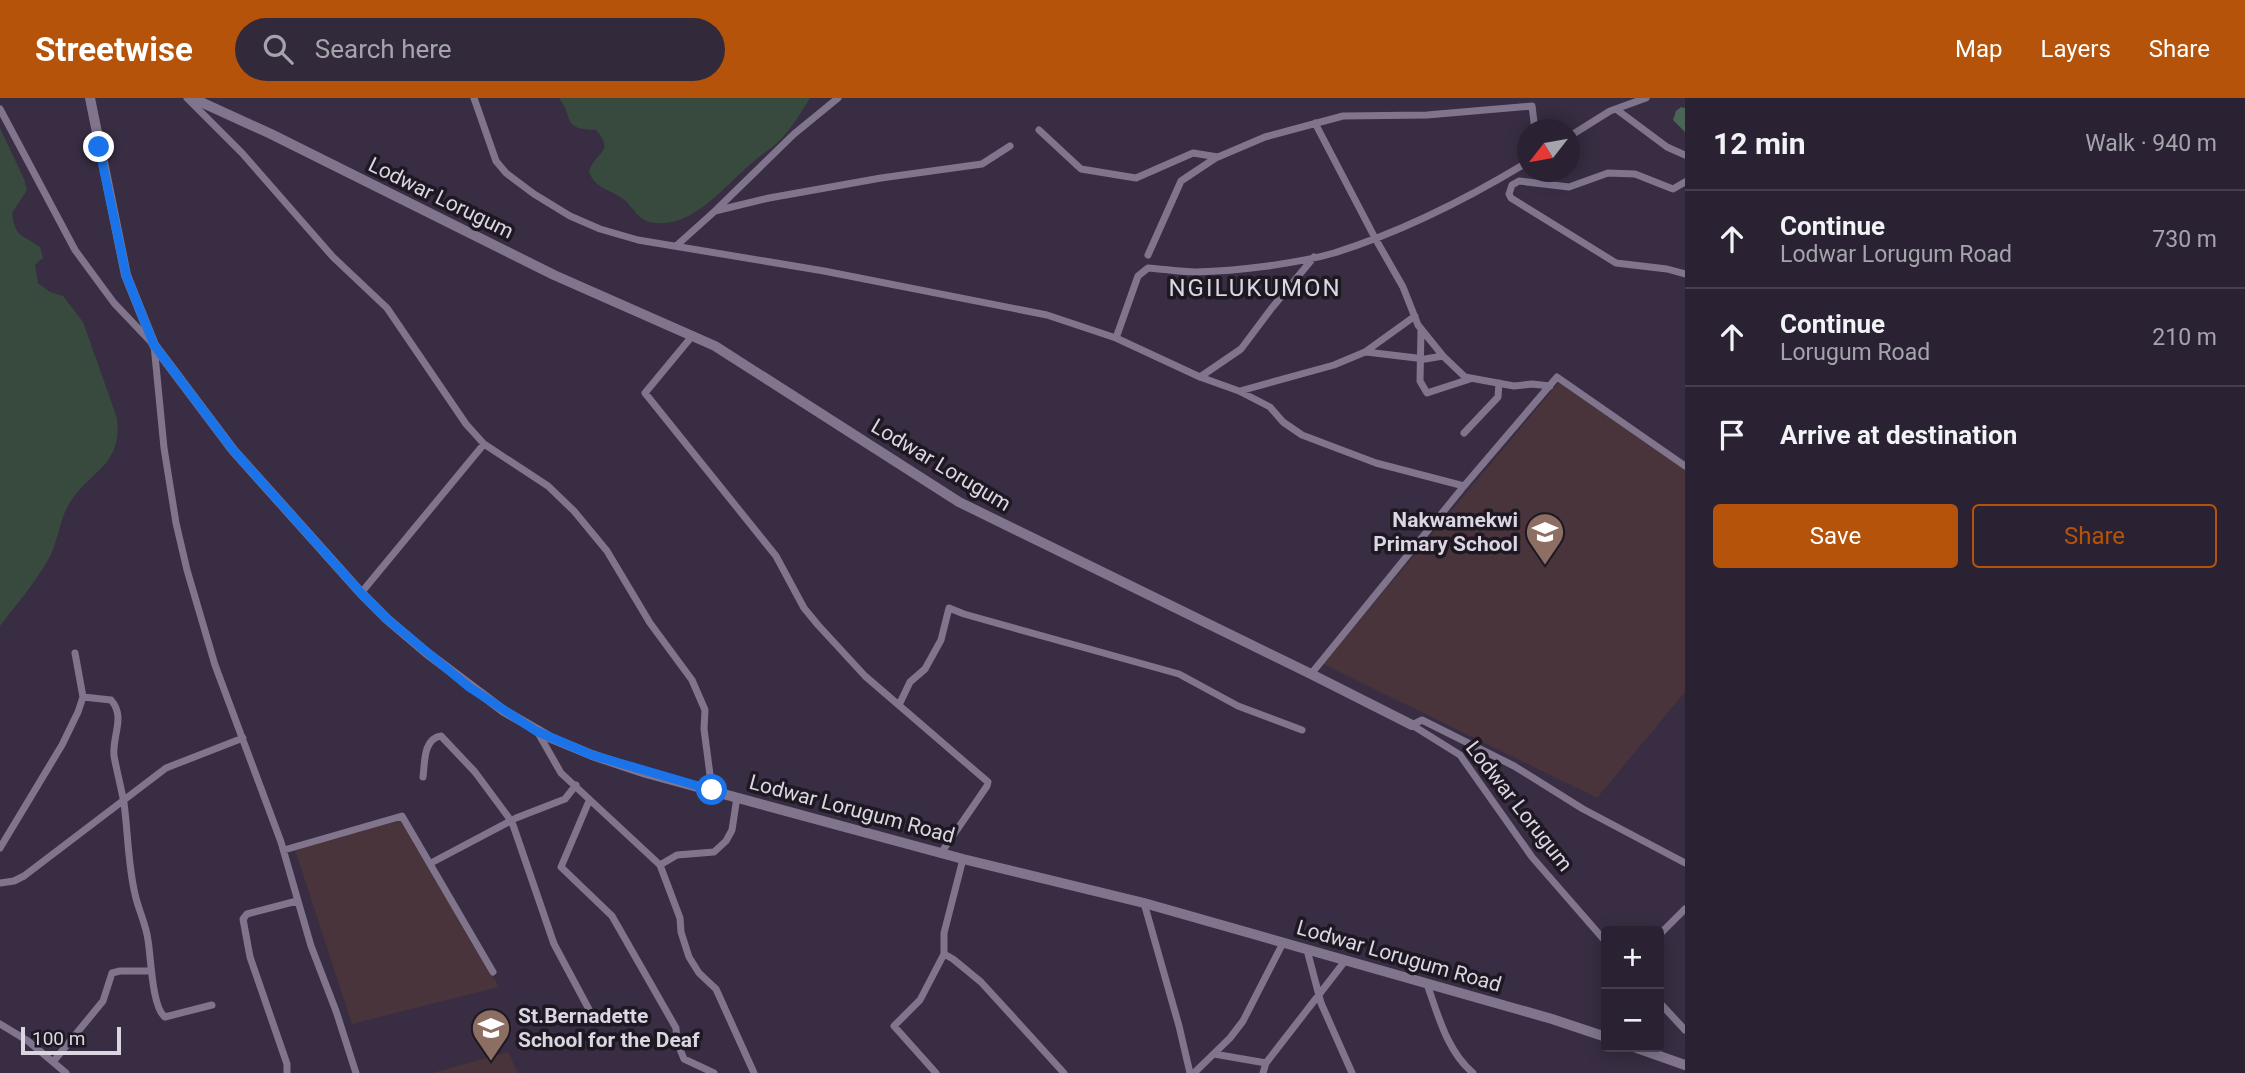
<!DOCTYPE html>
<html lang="en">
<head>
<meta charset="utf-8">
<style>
	:root { --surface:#2a2232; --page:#322a3a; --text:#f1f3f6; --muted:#a5a4ac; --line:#463f4d; --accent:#b45309 }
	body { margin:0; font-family:Roboto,sans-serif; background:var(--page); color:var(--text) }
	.controls { position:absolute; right:21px; bottom:21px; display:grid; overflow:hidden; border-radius:7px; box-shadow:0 4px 18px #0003 }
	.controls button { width:63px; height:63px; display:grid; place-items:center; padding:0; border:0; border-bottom:2px solid var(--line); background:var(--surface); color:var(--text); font:35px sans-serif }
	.compass { position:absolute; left:1517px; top:21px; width:63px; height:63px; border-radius:50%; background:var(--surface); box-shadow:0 4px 18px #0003; rotate:239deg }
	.scale { position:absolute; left:21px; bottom:18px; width:100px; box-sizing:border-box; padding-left:7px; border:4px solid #dcd6e3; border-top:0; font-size:19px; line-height:24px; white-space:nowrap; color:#dcd6e3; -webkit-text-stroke:5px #1d1822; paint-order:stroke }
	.stop { position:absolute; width:21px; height:21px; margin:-16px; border:5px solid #1a73e8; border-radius:50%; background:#fff }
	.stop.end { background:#1a73e8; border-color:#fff; box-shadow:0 2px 7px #0008 }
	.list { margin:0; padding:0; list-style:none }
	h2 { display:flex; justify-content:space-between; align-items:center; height:91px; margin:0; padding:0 28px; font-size:30px }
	h2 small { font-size:23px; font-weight:400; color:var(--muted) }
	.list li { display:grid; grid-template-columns:46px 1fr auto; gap:21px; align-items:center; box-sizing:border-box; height:98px; padding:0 28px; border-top:2px solid var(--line) }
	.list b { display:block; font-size:26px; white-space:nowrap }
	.list p { margin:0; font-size:23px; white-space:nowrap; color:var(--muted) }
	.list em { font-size:23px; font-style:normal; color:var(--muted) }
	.actions { display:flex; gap:14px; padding:21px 28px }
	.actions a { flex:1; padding:16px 0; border:2px solid var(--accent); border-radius:7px; text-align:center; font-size:24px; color:var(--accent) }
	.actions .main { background:var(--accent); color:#fff }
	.icon { flex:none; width:38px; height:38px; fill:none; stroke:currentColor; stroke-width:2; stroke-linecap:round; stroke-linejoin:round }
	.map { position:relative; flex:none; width:1685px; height:975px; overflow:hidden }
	header { display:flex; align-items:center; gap:42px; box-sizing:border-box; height:98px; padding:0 35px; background:var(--accent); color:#fff }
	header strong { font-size:33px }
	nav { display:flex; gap:38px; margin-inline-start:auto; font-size:24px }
	.search { width:490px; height:63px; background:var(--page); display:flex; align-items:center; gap:18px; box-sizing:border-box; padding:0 24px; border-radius:38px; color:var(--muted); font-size:26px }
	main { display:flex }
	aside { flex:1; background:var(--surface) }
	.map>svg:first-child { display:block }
	.education { fill:#48343a }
	.green { fill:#384a3e }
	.forest { fill:#4b6554 }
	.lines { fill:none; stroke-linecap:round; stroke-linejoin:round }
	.street { stroke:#81758e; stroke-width:7 }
	.secondary { stroke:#81758e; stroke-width:10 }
	.route { stroke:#1a73e8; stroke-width:9 }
	.labels { text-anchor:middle; stroke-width:7; stroke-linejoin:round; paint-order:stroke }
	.street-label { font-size:21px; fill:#dcd6e3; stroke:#1d1822 }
	.poi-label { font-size:21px; font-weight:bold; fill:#dcd6e3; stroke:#1d1822; text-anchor:end }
	.quarter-label { font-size:24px; letter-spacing:2px; fill:#dcd6e3; stroke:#1d1822 }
</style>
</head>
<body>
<header>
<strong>Streetwise</strong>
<div class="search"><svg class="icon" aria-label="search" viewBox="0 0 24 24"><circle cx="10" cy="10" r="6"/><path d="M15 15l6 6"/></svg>Search here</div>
<nav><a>Map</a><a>Layers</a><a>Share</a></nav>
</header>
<main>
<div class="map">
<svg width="1685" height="975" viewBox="0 0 1685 975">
	<rect width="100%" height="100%" fill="#382d42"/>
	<!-- education -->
	<path class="education" d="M1559,284L1685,370V594L1597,700L1323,566Z
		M401,720L499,889L352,926L295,752Z
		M508,954L518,975H432Z"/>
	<!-- green -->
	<path class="green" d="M559,0H810C802,13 793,28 782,40C774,49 762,56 753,64C726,86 695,129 655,125C637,123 634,109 622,100C609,91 596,91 589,74C595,53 616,55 596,32C560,31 575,20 559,0Z
		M0,30L24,81L27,92L12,115C15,140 22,136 40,149L43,160L35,167L38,185L50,194L63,198L83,224L117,320C123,368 90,372 69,406C59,423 58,445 48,462C35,485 16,507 0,528Z"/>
	<!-- forest -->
	<path class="forest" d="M1681,9L1685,10V34L1673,22L1676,13Z"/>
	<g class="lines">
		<!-- street -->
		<path class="street" d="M187,0L242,55L333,159L387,210L466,326L484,346L548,388L574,413L607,453L650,525L692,582L705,612L704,631L712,692
			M474,0L496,63L506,75L534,96L570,118L600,131L638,142L824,173L1047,217L1116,240L1200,279L1239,293L1270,309L1283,324L1302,337L1376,365L1464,388
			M0,11L75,152L114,205L154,247L164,350L176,425L187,472L215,567L281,744L311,848L336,913L356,975
			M1616,11L1667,49L1685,57
			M1315,25L1375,140L1403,189L1418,227L1443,258L1465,279L1514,288L1532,286L1550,288
			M1039,32L1081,71L1136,80L1193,55L1218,59L1265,39L1343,18L1427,17L1532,8L1535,32
			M1570,38L1610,13L1646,0
			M1685,84L1673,91L1635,76L1608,75L1569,89L1519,83L1512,87L1509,96L1511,100L1616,165L1667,171L1685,176
			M715,113L794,36L838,0
			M676,148L715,113L769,100L881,80L982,66L1010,48
			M1148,157L1181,83L1217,59
			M1421,232L1420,283L1427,295L1470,281
			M693,237L645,295L776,458L804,510L818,527L865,578L988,684L987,688L941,755
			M1116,240L1138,178L1148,170C1164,171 1180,174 1196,174C1236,173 1296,166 1334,155C1402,134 1467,101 1528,64
			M1366,254L1425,261L1443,258
			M1200,279L1241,251L1271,211L1314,159
			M1240,293L1334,267L1365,254L1415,218
			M1464,335L1498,299L1499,285
			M361,495L484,346
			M1311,576L1464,388L1557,279L1685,368
			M83,599L111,602C126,619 112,637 114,658C117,674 121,689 124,705C128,735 128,767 135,796C138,811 146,826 148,842C151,859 152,910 165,919L212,907
			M899,607L910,584L925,571L941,542L949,510L964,516L1179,576L1238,608L1302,632
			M1412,627L1422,622L1514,668L1583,711L1685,765
			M1412,627L1460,657L1532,759L1606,844
			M537,633L561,675L660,767L680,820L681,834L689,859L699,875L716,891L754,975
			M423,679C425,664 423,641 441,638L475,674L512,724L554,846L592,917
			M589,703L561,769L612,818L676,930L677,944L684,961L714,975
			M0,750L62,647L78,614L83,599L75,555
			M284,752L402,718L493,874
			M431,765L516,720L565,701L576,687
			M660,767L677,757L714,754L726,743L732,732L737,699
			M0,785L14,783L24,778L166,670L243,640
			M1144,805L1179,928L1190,975
			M1659,837L1685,811
			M1307,852L1321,905L1352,975
			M944,856L953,861L981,884L1064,975
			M1427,886C1438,917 1447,953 1473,975
			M1659,904L1685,932
			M0,926L28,943L66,975
			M1214,956L1266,965
			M53,964L103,903L112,875L120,873H151
			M287,975V966L250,859L243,821L247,816L297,803
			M936,975L894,928L920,902L944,856V835L963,761
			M1194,975L1230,940L1243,923L1283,845
			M1263,975L1266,965L1345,863"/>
		<!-- secondary -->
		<path class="secondary" d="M90,0L126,177L154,247L233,352L361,495L387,521L427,555L504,613L551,640L592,657L646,675L963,761L1144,805L1552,921L1606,939
			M192,0L271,36L554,177L715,248L959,404L1311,576L1412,627
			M1634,949L1685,967"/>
	</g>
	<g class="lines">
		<!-- route -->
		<path class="route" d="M99,49L126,177L154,247L233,352L361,495L387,521L469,589L536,633L592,657L712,692"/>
	</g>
	<!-- icons -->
	<defs>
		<g id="school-pin" transform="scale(2.0125)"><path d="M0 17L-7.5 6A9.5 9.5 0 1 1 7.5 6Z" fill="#8d6e63" stroke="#1d1822"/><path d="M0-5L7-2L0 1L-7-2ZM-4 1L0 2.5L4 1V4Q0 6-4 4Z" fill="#fff"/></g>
	</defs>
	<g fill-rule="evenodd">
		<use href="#school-pin" x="1545" y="434"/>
		<use href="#school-pin" x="491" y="930"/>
	</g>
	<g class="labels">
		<!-- street labels -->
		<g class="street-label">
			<text transform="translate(441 100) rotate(26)" y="7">Lodwar Lorugum</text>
			<text transform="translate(941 367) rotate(31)" y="7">Lodwar Lorugum</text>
			<text transform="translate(1519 708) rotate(52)" y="7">Lodwar Lorugum</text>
			<text transform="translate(852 711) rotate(15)" y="7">Lodwar Lorugum Road</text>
			<text transform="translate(1399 858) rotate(16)" y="7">Lodwar Lorugum Road</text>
		</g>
		<!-- poi labels -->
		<g class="poi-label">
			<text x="1518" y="429">Nakwamekwi<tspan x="1518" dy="24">Primary School</tspan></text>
			<text x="518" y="925" text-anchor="start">St.Bernadette<tspan x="518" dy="24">School for the Deaf</tspan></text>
		</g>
		<!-- quarter labels -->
		<g class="quarter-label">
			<text x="1255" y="198">NGILUKUMON</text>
		</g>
	</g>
</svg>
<div class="controls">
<button>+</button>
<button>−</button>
</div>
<svg class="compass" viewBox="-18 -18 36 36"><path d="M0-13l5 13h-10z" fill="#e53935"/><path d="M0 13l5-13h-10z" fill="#a5a4ac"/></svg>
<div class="scale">100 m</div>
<div class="stop" style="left:712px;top:692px"></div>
<div class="stop end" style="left:99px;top:49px"></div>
</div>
<aside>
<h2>12 min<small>Walk · 940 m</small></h2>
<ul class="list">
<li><svg class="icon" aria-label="ahead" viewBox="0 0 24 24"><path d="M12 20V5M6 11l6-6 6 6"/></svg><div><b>Continue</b><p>Lodwar Lorugum Road</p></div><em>730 m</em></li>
<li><svg class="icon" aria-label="ahead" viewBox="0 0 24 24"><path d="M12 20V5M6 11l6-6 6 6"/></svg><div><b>Continue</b><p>Lorugum Road</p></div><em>210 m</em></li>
<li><svg class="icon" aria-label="arrive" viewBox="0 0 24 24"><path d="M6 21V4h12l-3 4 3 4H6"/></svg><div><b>Arrive at destination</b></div></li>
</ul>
<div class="actions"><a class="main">Save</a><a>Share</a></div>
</aside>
</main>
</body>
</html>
